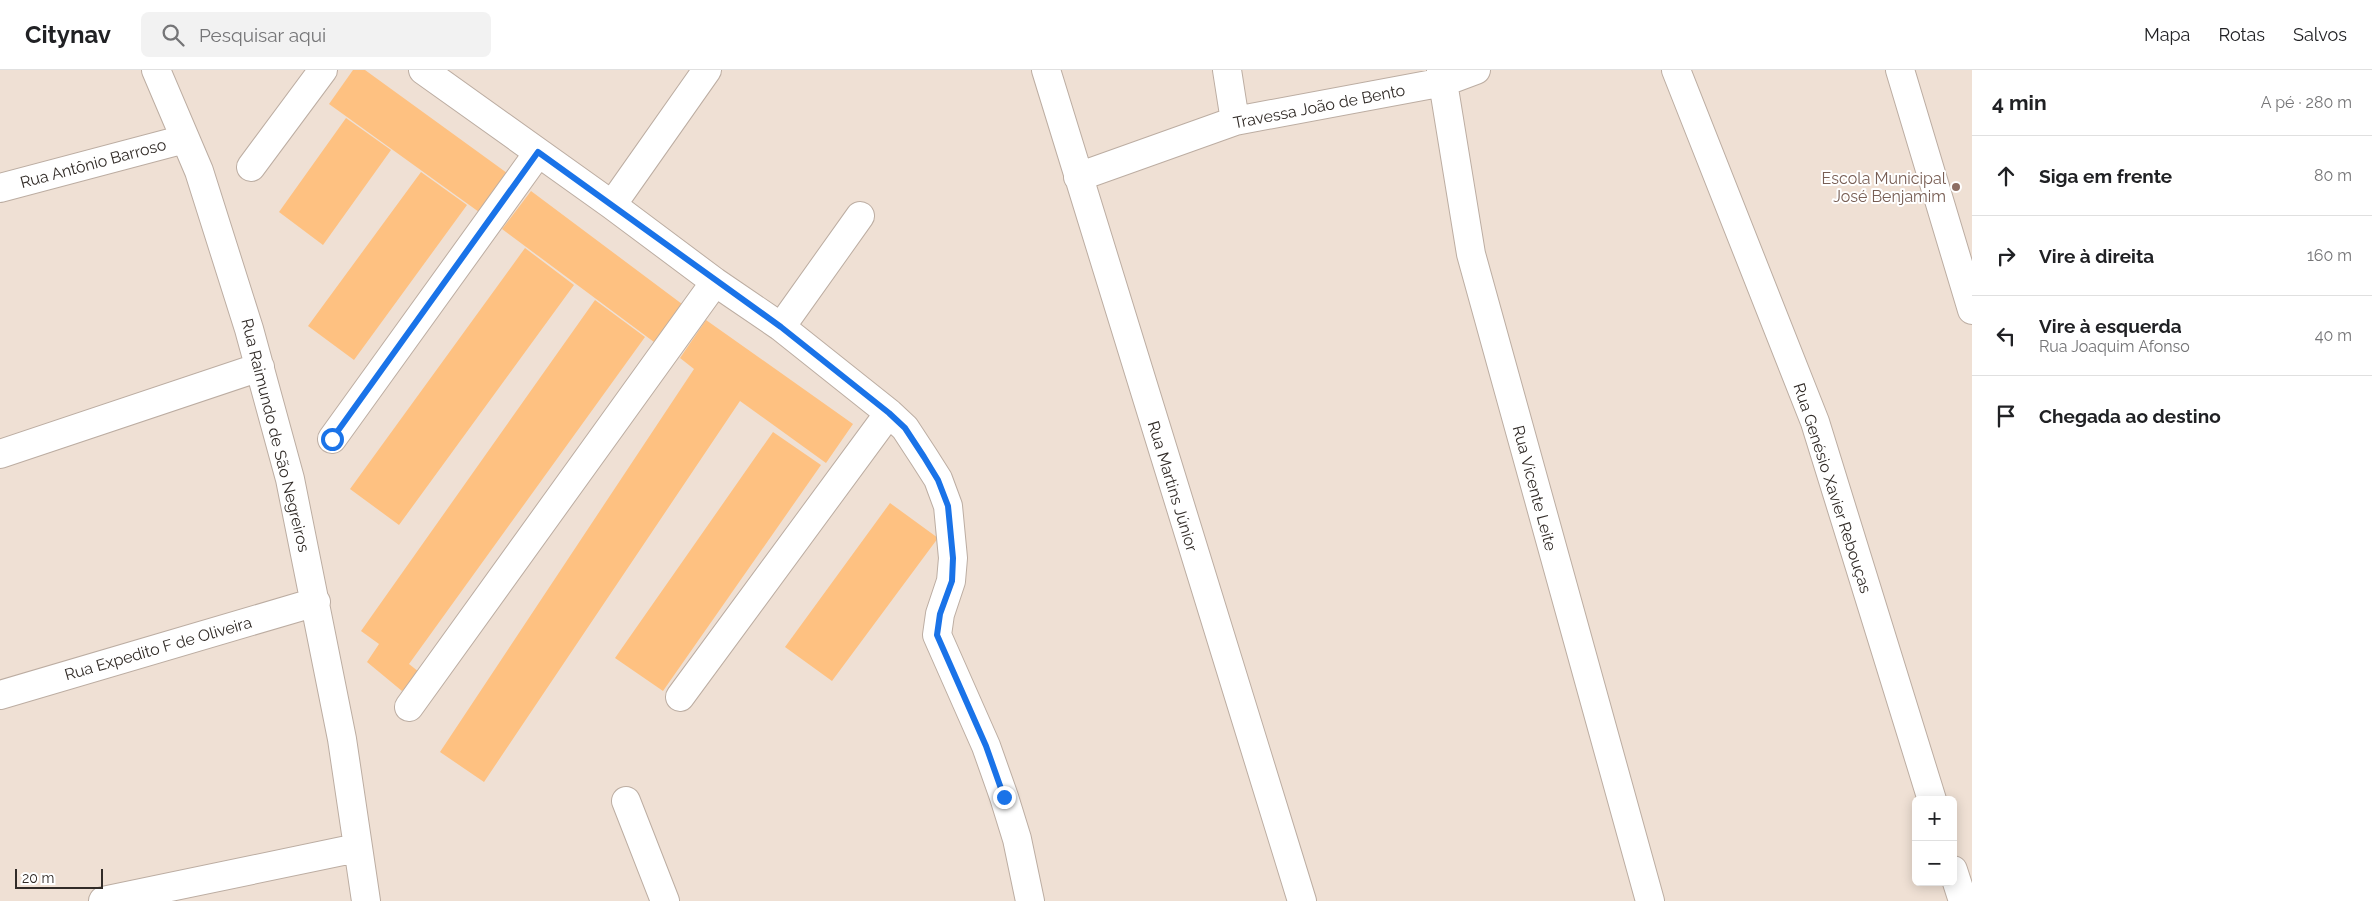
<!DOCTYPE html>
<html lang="pt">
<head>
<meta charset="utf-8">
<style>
	:root { --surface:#fff; --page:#f2f2f2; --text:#202124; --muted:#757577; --line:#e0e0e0 }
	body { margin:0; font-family:Raleway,sans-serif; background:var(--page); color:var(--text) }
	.controls { position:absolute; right:15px; bottom:15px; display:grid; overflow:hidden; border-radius:8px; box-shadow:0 2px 12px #0003 }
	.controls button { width:45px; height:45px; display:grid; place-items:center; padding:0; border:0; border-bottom:1px solid var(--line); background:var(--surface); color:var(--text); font:25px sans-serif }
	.scale { position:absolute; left:15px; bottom:12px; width:88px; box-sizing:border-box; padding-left:5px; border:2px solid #312b27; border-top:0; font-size:14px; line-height:18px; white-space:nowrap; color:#312b27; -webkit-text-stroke:4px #fff; paint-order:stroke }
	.stop { position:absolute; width:15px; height:15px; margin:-11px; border:4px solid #1a73e8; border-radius:50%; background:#fff }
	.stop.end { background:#1a73e8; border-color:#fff; box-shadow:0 1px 5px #0008 }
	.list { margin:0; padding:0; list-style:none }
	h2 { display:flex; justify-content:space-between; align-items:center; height:65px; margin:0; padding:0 20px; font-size:21px }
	h2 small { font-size:16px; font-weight:400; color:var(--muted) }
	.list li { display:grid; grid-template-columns:32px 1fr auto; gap:15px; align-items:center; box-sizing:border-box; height:80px; padding:0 20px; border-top:1px solid var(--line) }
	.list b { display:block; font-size:19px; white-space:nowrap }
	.list p { margin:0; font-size:16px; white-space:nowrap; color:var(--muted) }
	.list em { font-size:16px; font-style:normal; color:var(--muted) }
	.icon { flex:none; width:28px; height:28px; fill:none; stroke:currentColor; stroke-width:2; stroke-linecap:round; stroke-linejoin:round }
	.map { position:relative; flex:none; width:1972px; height:831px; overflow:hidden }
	header { display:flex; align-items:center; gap:30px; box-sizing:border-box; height:70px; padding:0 25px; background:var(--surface); border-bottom:1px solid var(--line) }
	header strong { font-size:24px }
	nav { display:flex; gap:28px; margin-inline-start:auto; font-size:18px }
	.search { width:350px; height:45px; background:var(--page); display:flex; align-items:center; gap:12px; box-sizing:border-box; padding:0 18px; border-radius:8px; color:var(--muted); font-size:19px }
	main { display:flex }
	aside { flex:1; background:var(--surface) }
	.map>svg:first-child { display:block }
	.building { fill:#fec181 }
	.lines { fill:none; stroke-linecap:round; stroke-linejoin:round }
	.minor-casing { stroke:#bcada2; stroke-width:30 }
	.minor { stroke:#fff; stroke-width:28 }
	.route { stroke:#1a73e8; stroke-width:6 }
	.education-dot { fill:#8d6e63; stroke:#fff; stroke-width:2 }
	.labels { text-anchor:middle; stroke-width:4; stroke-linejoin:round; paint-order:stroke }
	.street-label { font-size:16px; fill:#312b27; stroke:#fff }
	.education-label { font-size:16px; fill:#785e54; stroke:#fff; text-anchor:end }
</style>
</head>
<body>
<header>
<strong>Citynav</strong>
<div class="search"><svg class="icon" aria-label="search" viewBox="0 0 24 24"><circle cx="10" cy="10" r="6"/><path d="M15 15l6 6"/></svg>Pesquisar aqui</div>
<nav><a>Mapa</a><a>Rotas</a><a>Salvos</a></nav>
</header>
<main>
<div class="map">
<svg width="1972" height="831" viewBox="0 0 1972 831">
	<rect width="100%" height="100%" fill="#efe0d4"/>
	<!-- building -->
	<path class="building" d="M353,0H365L507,103L479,142L329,34Z
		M346,48L391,80L323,175L279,142Z
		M421,102L467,135L354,290L308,256Z
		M531,121L682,234L654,272L502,159Z
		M525,178L574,215L399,455L350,419Z
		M595,230L645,267L409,594L419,602L402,621L367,592L379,574L361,561Z
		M706,250L853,354L826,393L740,331L484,712L440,682L694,299L680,288Z
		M773,362L821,395L663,621L615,588Z
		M890,433L938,468L832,611L785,577Z"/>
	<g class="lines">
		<!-- minor casing -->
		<g class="minor-casing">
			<path id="minor" d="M156,0L199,101L249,259L290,409L342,669L366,831
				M423,0L612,135L715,212L781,257L889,343L905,358L924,387L938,409L948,436L953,488L951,511L940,544L937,565L986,676L1004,727L1017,769L1030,831
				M1046,0L1302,831
				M1227,0L1235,51
				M1441,0L1471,184L1650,831
				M1676,0L1815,352L1932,730
				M1900,0L1972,240
				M251,97L323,0
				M1078,107L1235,51L1444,12L1476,0
				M0,118L185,69
				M612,135L707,0
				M781,257L860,146
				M332,369L538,83
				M0,384L260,297
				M0,625L316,532
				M680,627L889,343
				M409,637L715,212
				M626,731L665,831
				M1953,800L1963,831
				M103,831L357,778"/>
		</g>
		<!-- minor -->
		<use href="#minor" class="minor"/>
	</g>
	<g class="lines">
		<!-- route -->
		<path class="route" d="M332,369L538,82L781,257L889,343L905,358L924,387L938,410L948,436L953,488L952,511L940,544L937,565L986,676L1004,727"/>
	</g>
	<!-- markers -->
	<circle class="education-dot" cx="1956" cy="117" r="5"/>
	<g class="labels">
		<!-- street labels -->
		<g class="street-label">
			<text transform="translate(1319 36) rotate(-11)" y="6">Travessa João de Bento</text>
			<text transform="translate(93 93) rotate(-15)" y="6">Rua Antônio Barroso</text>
			<text transform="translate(276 365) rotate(76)" y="6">Rua Raimundo de São Negreiros</text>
			<text transform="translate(1173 416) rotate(73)" y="6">Rua Martins Júnior</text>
			<text transform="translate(1535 418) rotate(75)" y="6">Rua Vicente Leite</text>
			<text transform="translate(1833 418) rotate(72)" y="6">Rua Genésio Xavier Rebouças</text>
			<text transform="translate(158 578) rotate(-16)" y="6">Rua Expedito F de Oliveira</text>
		</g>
		<!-- education labels -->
		<g class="education-label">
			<text x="1946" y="114">Escola Municipal<tspan x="1946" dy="18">José Benjamim</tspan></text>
		</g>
	</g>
</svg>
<div class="controls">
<button>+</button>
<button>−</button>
</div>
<div class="scale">20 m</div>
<div class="stop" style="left:332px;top:369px"></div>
<div class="stop end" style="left:1004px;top:727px"></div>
</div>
<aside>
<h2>4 min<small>A pé · 280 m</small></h2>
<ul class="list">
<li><svg class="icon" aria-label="ahead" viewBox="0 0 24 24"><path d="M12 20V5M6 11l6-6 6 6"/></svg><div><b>Siga em frente</b></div><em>80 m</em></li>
<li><svg class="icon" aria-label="right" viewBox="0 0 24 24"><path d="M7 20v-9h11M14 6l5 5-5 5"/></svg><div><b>Vire à direita</b></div><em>160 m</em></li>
<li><svg class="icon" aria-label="left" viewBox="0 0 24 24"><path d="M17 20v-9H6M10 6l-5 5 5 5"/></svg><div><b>Vire à esquerda</b><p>Rua Joaquim Afonso</p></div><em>40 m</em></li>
<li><svg class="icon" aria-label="arrive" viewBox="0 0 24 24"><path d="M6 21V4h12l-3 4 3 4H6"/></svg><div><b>Chegada ao destino</b></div></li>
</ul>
</aside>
</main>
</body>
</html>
